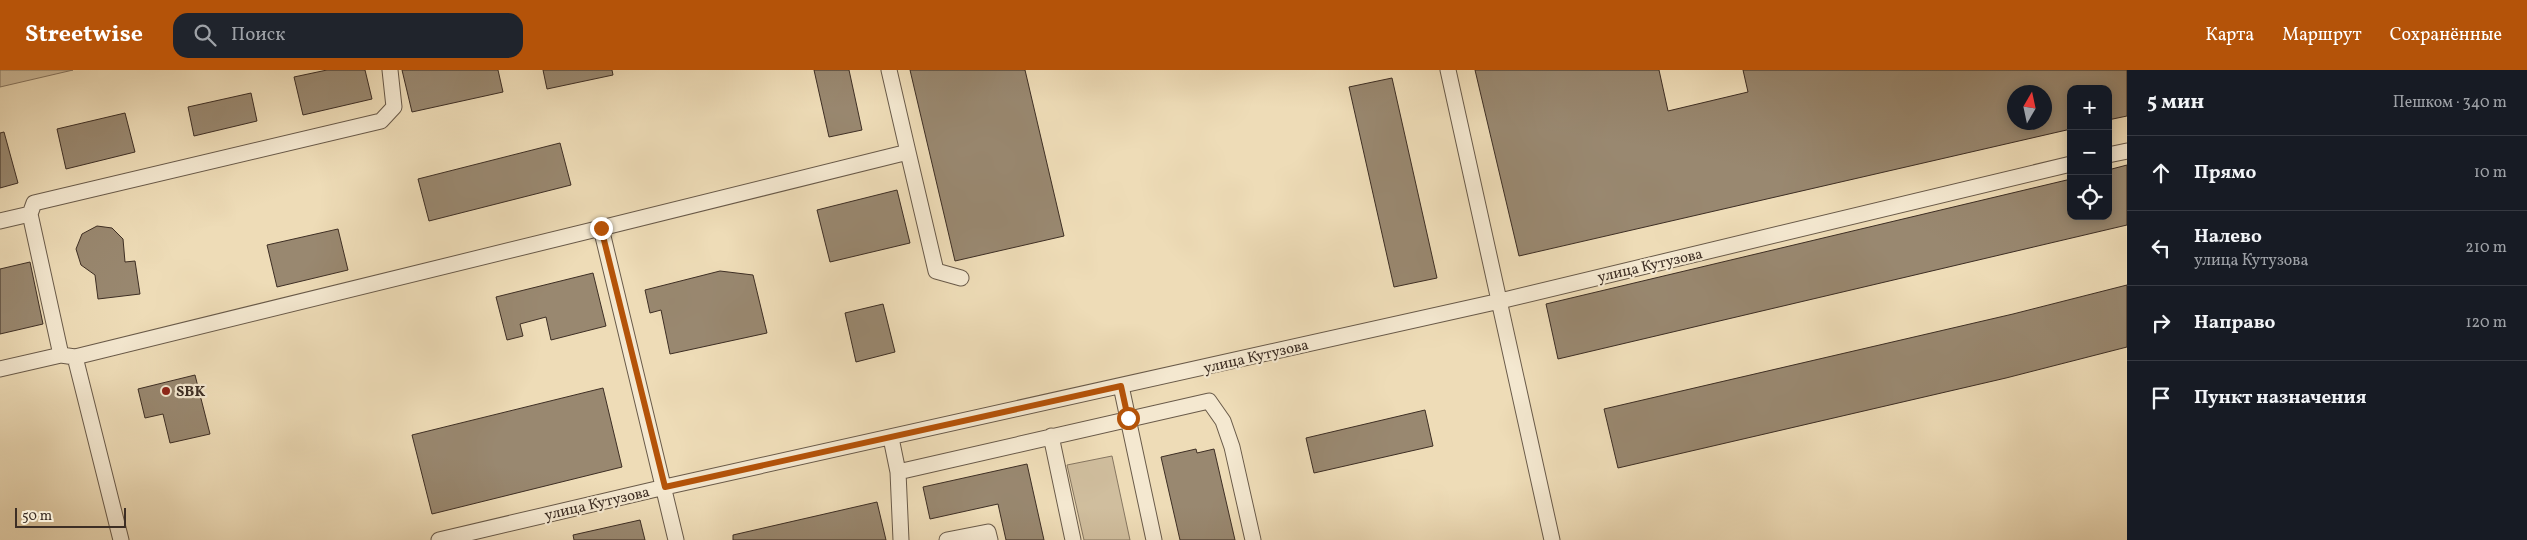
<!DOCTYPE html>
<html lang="ru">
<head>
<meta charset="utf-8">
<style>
	:root { --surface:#171b24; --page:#20242c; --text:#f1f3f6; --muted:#9ea1a6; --line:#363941; --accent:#b45309 }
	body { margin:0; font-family:Vollkorn,serif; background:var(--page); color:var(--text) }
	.controls { position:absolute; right:15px; top:15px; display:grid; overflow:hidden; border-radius:10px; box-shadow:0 2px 12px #0003 }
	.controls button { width:45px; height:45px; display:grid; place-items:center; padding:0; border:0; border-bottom:1px solid var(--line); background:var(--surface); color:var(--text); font:25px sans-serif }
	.compass { position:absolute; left:2007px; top:15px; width:45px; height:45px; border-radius:50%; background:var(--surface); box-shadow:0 2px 12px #0003; rotate:9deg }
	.scale { position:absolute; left:15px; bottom:12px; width:111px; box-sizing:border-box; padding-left:5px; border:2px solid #3d2e24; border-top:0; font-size:14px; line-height:18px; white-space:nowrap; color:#3d2e24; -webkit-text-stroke:4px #f4e8d0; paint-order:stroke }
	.stop { position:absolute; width:15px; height:15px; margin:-11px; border:4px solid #b45309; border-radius:50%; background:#fff }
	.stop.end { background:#b45309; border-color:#fff; box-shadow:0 1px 5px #0008 }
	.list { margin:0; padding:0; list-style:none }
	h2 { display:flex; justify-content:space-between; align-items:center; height:65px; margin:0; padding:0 20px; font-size:21px }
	h2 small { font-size:16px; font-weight:400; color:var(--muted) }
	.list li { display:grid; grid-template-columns:32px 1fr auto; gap:15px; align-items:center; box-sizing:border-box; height:75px; padding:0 20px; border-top:1px solid var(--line) }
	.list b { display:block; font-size:19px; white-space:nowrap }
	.list p { margin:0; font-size:16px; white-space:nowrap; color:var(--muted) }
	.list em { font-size:16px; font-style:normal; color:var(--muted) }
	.icon { flex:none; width:28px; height:28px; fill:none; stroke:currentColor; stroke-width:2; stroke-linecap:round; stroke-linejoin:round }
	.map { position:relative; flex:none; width:2127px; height:470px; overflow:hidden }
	header { display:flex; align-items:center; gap:30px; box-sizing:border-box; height:70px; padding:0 25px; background:var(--accent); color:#fff }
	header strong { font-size:24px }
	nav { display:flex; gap:28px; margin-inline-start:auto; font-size:18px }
	.search { width:350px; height:45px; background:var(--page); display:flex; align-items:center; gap:12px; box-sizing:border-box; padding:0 18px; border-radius:15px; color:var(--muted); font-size:19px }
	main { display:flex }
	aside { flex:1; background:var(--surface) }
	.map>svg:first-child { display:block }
	.green { fill:#d0be9e; stroke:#867661 }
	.building { fill:#998870; stroke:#3d2e24; fill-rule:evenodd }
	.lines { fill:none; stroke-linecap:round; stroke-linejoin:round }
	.minor-casing { stroke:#695a49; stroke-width:17 }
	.minor { stroke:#f4e8d0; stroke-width:15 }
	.route { stroke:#b45309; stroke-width:6 }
	.poi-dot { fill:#8f2418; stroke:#f4e8d0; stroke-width:2 }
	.labels { text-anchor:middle; stroke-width:4.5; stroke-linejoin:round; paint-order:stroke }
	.street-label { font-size:15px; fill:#3d2e24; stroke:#f4e8d0 }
	.poi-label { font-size:15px; font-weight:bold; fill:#3d2e24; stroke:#f4e8d0; text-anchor:start }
</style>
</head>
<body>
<header>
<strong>Streetwise</strong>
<div class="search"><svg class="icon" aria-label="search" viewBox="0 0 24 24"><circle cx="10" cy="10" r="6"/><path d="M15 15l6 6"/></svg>Поиск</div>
<nav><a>Карта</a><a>Маршрут</a><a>Сохранённые</a></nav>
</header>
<main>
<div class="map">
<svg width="2127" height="470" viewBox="0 0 2127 470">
	<rect width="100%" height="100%" fill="#eedcb7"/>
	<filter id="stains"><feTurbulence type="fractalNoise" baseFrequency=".004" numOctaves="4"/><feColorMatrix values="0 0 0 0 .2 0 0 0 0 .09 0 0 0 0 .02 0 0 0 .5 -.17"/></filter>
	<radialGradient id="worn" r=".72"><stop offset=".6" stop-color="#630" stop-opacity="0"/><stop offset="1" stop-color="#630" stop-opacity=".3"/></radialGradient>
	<!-- green -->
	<path class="green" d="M0,0H73L0,17Z
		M1112,386L1130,470H1084L1067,395Z"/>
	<!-- building -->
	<path class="building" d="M327,0H365L372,29L303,45L294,7Z
		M402,0H498L503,22L412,42Z
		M543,0H612L613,5L547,19Z
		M814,0H849L862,60L829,67Z
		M910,0H1025L1064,166L955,191Z
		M1475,0H1659L1668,41L1748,22L1743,0H2127V46L2108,50V19H2071V59L1519,186ZM2014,22H2044V52H2014Z
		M1392,8L1437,208L1394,217L1349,17Z
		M251,23L257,51L194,66L188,37Z
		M125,43L135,82L66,99L57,59Z
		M4,62L18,113L0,118V63Z
		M560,73L571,115L429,151L418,109Z
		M2127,95V155L1558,289L1546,234L2071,109V146H2108V100Z
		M897,120L910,173L830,192L817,140Z
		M97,156L112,158L123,169L125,192L135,191L140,224L98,229L95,205L81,195L76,179L82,164Z
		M338,159L348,200L277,217L267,175Z
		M30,192L43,254L0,264V199Z
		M720,201L753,205L767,263L670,284L661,240L650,243L645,220Z
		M593,203L606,256L551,270L546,247L520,254L523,266L507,270L496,227Z
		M2127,215V277L2006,308L1618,398L1604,339L2013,244Z
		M883,234L895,282L856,292L845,243Z
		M195,305L210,364L170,373L163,344L145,348L138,319Z
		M603,318L622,397L432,444L412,365Z
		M1425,340L1433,376L1314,403L1306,368Z
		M1196,379L1197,383L1214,379L1235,470H1180L1161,387Z
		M1027,394L1044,470H1006L998,434L930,449L923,417Z
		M877,432L886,470H733V465Z
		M640,450L645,470H574L573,465Z"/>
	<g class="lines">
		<!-- minor casing -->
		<g class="minor-casing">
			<path id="minor" d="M1448,0L1552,470
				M908,82L936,201L961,208
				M2108,85L2127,81
				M0,151L30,144
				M0,299L61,285L75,287L601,158
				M1121,316L1154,470
				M1051,366L1073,470
				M891,368L898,402L901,470
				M898,402L1209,331L1223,351L1232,377L1253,470
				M121,470L75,287L61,285L30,144L34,133L381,51L394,37L390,0
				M439,470L665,417L1500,231L2071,94
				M676,470L601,158L908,82L889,0
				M947,470L988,462L990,470"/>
		</g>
		<!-- minor -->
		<use href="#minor" class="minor"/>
	</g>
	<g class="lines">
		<!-- route -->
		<path class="route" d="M601,158L665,417L1121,316L1128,348"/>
	</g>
	<!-- markers -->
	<circle class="poi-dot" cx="166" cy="321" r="5"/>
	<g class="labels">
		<!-- street labels -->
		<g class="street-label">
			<text transform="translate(1650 195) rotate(-13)" y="5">улица Кутузова</text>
			<text transform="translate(1256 286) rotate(-13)" y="5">улица Кутузова</text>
			<text transform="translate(597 433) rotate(-13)" y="5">улица Кутузова</text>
		</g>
		<!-- poi labels -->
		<g class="poi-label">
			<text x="176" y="326">SBK</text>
		</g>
	</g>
	<rect width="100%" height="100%" filter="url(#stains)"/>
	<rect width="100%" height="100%" fill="url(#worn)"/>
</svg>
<div class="controls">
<button>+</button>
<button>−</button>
<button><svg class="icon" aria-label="locate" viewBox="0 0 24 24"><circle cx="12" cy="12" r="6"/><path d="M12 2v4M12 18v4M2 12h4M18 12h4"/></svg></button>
</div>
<svg class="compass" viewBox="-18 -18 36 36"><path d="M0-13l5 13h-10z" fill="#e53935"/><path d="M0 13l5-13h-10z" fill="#9ea1a6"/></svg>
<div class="scale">50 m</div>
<div class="stop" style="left:1128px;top:348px"></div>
<div class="stop end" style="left:601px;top:158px"></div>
</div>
<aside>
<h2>5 мин<small>Пешком · 340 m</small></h2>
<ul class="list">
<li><svg class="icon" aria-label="ahead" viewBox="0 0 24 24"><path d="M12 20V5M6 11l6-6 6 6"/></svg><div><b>Прямо</b></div><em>10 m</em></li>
<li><svg class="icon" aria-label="left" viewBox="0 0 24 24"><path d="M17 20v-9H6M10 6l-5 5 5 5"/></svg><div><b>Налево</b><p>улица Кутузова</p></div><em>210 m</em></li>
<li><svg class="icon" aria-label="right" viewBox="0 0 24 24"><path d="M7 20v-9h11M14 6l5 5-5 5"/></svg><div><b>Направо</b></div><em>120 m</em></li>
<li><svg class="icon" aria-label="arrive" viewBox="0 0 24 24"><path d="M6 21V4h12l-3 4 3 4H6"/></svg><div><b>Пункт назначения</b></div></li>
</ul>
</aside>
</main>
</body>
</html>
